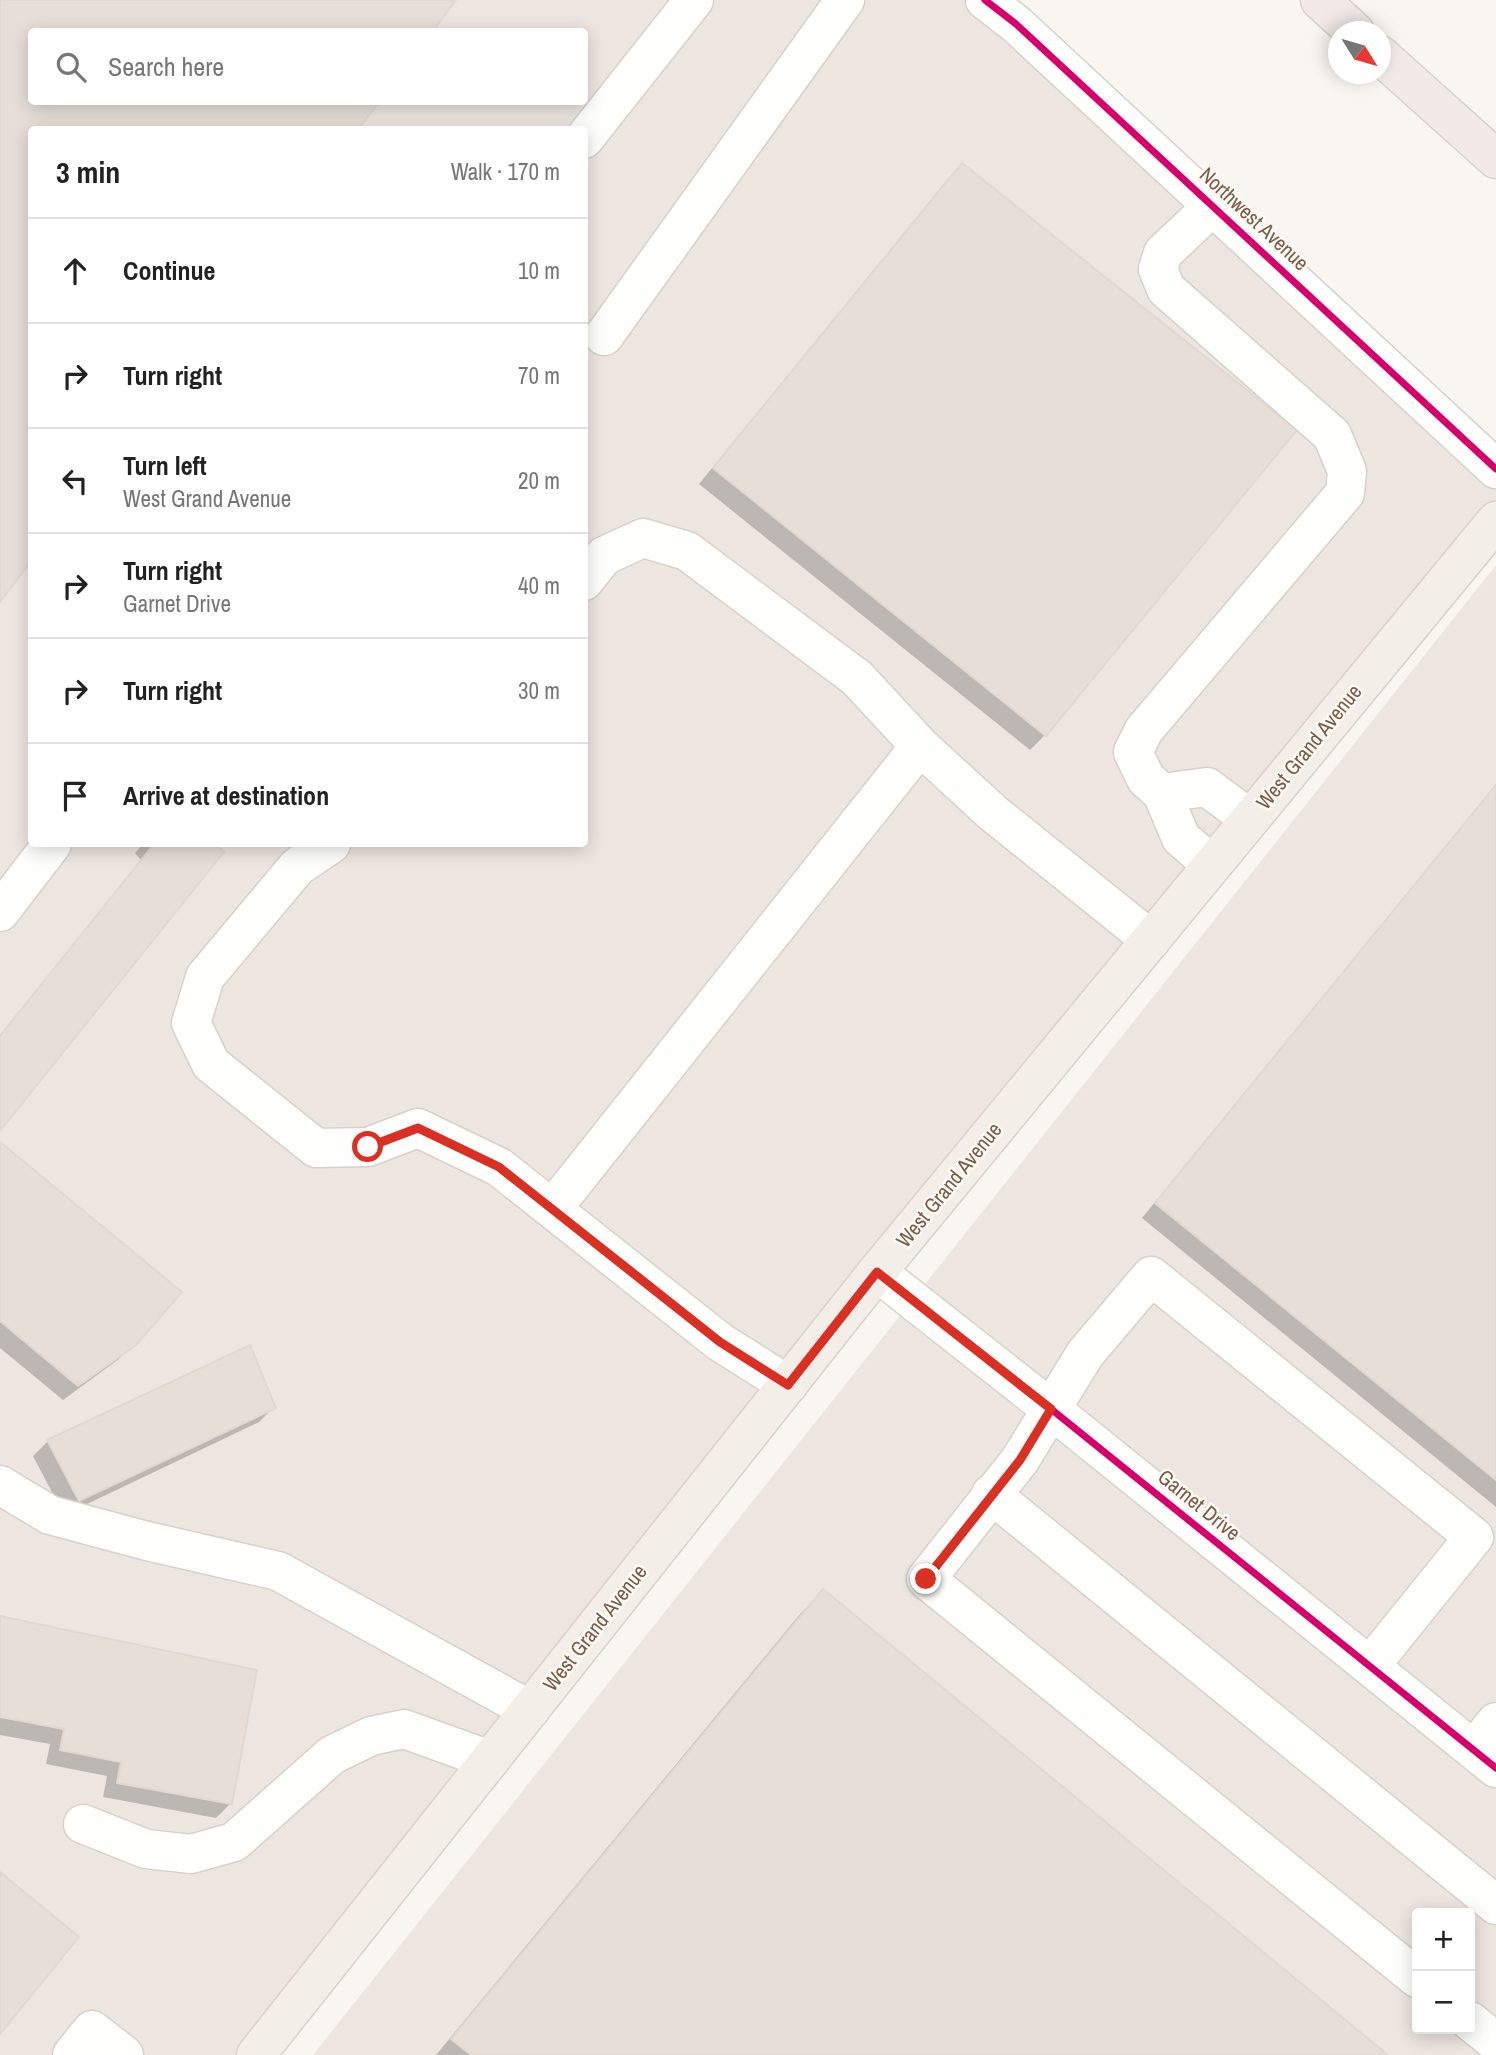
<!DOCTYPE html>
<html lang="en">
<head>
<meta charset="utf-8">
<style>
	:root { --surface:#fff; --page:#f6f6f6; --text:#222; --muted:#767676; --line:#e0e0e0 }
	body { margin:0; font-family:"Archivo Narrow",sans-serif; background:var(--page); color:var(--text) }
	.controls { position:absolute; right:21px; bottom:21px; display:grid; overflow:hidden; border-radius:7px; box-shadow:0 4px 18px #0003 }
	.controls button { width:63px; height:63px; display:grid; place-items:center; padding:0; border:0; border-bottom:2px solid var(--line); background:var(--surface); color:var(--text); font:35px sans-serif }
	.compass { position:absolute; left:1328px; top:21px; width:63px; height:63px; border-radius:50%; background:var(--surface); box-shadow:0 4px 18px #0003; rotate:127deg }
	.stop { position:absolute; width:21px; height:21px; margin:-16px; border:5px solid #d93025; border-radius:50%; background:#fff }
	.stop.end { background:#d93025; border-color:#fff; box-shadow:0 2px 7px #0008 }
	.list { margin:0; padding:0; list-style:none }
	h2 { display:flex; justify-content:space-between; align-items:center; height:91px; margin:0; padding:0 28px; font-size:30px }
	h2 small { font-size:23px; font-weight:400; color:var(--muted) }
	.list li { display:grid; grid-template-columns:46px 1fr auto; gap:21px; align-items:center; box-sizing:border-box; height:105px; padding:0 28px; border-top:2px solid var(--line) }
	.list b { display:block; font-size:26px; white-space:nowrap }
	.list p { margin:0; font-size:23px; white-space:nowrap; color:var(--muted) }
	.list em { font-size:23px; font-style:normal; color:var(--muted) }
	.icon { flex:none; width:38px; height:38px; fill:none; stroke:currentColor; stroke-width:2; stroke-linecap:round; stroke-linejoin:round }
	.map { position:relative; flex:none; width:1496px; height:2055px; overflow:hidden }
	.search { position:absolute; background:var(--surface); box-shadow:0 4px 18px #0003; left:28px; top:28px; width:560px; height:77px; display:flex; align-items:center; gap:18px; box-sizing:border-box; padding:0 24px; border-radius:7px; color:var(--muted); font-size:26px }
	.panel { position:absolute; background:var(--surface); box-shadow:0 4px 18px #0003; left:28px; top:126px; width:560px; height:721px; border-radius:7px }
	.map>svg:first-child { display:block }
	.industrial { fill:#ede5e0; fill-rule:evenodd }
	.shadow { fill:#0003 }
	.building { fill:#e6ded7; stroke:#e2d8d2; stroke-width:2 }
	.lines { fill:none; stroke-linecap:round; stroke-linejoin:round }
	.minor-casing { stroke:#d7d1cb; stroke-width:41 }
	.major-casing { stroke:#dad1cc; stroke-width:41 }
	.highway-casing { stroke:#dad1cc; stroke-width:41 }
	.minor { stroke:#fefefd; stroke-width:38 }
	.major { stroke:#f3eee8; stroke-width:38 }
	.highway { stroke:#f2eae7; stroke-width:38 }
	.cycleway-casing { stroke:#fffaf3; stroke-width:11 }
	.cycleway { stroke:#d6006c; stroke-width:7 }
	.route { stroke:#d93025; stroke-width:9 }
	.labels { text-anchor:middle; stroke-width:5; stroke-linejoin:round; paint-order:stroke }
	.street-label { font-size:21px; fill:#7a5c4d; stroke:#fffaf3 }
</style>
</head>
<body>
<div class="map">
<svg width="1496" height="2055" viewBox="0 0 1496 2055">
	<rect width="100%" height="100%" fill="#f9f5f0"/>
	<!-- industrial -->
	<path class="industrial" d="M0,0H984L1496,469V521L247,2055H0ZM32,32H584V102H32ZM32,130H584V844H32Z
		M1496,565V2055H313ZM1417,1913H1470V2029H1417Z"/>
	<!-- shadow -->
	<path class="shadow" d="M0,0H453L32,32V102H377L355,130H32L0,599Z
		M962,165L1045,735L1030,750L699,484L947,180Z
		M1496,784V1507L1142,1218Z
		M143,844H211L221,852L0,1128V1035L141,860L135,853Z
		M0,1144L134,1343L119,1359L63,1400L0,1348Z
		M274,1407L259,1422L64,1515L33,1456L48,1441Z
		M823,1591L1385,2055H436L801,1613Z
		M0,1618L231,1803L216,1818L103,1797L107,1776L46,1764L50,1744L0,1735Z"/>
	<!-- building -->
	<path class="building" d="M0,0H456L432,32H32V102H379L358,130H32V560L0,602Z
		M962,163L1297,430L1046,736L713,468Z
		M1496,785V1480L1155,1203Z
		M154,844H214L224,852L0,1131V1036Z
		M0,1142L182,1292L136,1345L78,1386L0,1321Z
		M250,1345L276,1408L79,1501L47,1440Z
		M823,1589L1388,2055H471L451,2039Z
		M0,1616L257,1670L232,1804L117,1783L121,1762L60,1750L64,1729L0,1717Z
		M0,1872L79,1937L0,2034Z"/>
	<g class="lines">
		<!-- minor casing -->
		<g class="minor-casing">
			<path id="minor" d="M985,0L1016,24L1496,469
				M584,139L694,0
				M604,336L845,0
				M584,581L604,556L643,538L687,551L857,678L920,746
				M1162,793L1207,787L1250,819
				M331,844L297,867L205,977L191,1023L211,1064L316,1148L368,1147L418,1128L499,1167L720,1342L788,1385
				M1212,865L1181,838L1162,793L1146,779L1133,752L1144,730L1345,493L1347,471L1332,435L1166,289L1158,269L1163,253L1214,205
				M0,912L52,844
				M553,1208L920,746L993,813L1151,940
				M877,1272L1051,1409L1496,1768
				M0,1485L50,1515L147,1541L278,1571L530,1710
				M991,1494L1496,1905
				M1370,1666L1474,1537L1151,1276L1085,1354L1020,1460L926,1579L1417,1978
				M1474,1750L1496,1722
				M83,1824L146,1849L191,1854L234,1842L332,1755L371,1736L404,1729L490,1760
				M1470,2021L1496,2042
				M72,2055L92,2030L124,2055"/>
		</g>
		<!-- major casing -->
		<g class="major-casing">
			<path id="major" d="M256,2055L877,1272L1496,521"/>
		</g>
		<!-- highway casing -->
		<g class="highway-casing">
			<path id="highway" d="M1320,0L1355,32
				M1380,55L1496,159"/>
		</g>
		<!-- minor -->
		<use href="#minor" class="minor"/>
		<!-- major -->
		<use href="#major" class="major"/>
		<!-- highway -->
		<use href="#highway" class="highway"/>
		<!-- cycleway casing -->
		<g class="cycleway-casing">
			<path id="cycleway" d="M985,0L1016,24L1496,469
				M877,1272L1051,1409L1496,1768"/>
		</g>
		<!-- cycleway -->
		<use href="#cycleway" class="cycleway"/>
	</g>
	<g class="lines">
		<!-- route -->
		<path class="route" d="M368,1147L418,1128L499,1167L720,1342L788,1385L877,1272L1051,1409L1020,1460L926,1579"/>
	</g>
	<g class="labels">
		<!-- street labels -->
		<g class="street-label">
			<text transform="translate(1254 219) rotate(43)" y="7">Northwest Avenue</text>
			<text transform="translate(1309 747) rotate(-51)" y="7">West Grand Avenue</text>
			<text transform="translate(949 1185) rotate(-51)" y="7">West Grand Avenue</text>
			<text transform="translate(1199 1505) rotate(39)" y="7">Garnet Drive</text>
			<text transform="translate(595 1628) rotate(-52)" y="7">West Grand Avenue</text>
		</g>
	</g>
</svg>
<div class="controls">
<button>+</button>
<button>−</button>
</div>
<svg class="compass" viewBox="-18 -18 36 36"><path d="M0-13l5 13h-10z" fill="#e53935"/><path d="M0 13l5-13h-10z" fill="#767676"/></svg>
<div class="stop" style="left:368px;top:1147px"></div>
<div class="stop end" style="left:926px;top:1579px"></div>
<div class="search"><svg class="icon" aria-label="search" viewBox="0 0 24 24"><circle cx="10" cy="10" r="6"/><path d="M15 15l6 6"/></svg>Search here</div>
<section class="panel">
<h2>3 min<small>Walk · 170 m</small></h2>
<ul class="list">
<li><svg class="icon" aria-label="ahead" viewBox="0 0 24 24"><path d="M12 20V5M6 11l6-6 6 6"/></svg><div><b>Continue</b></div><em>10 m</em></li>
<li><svg class="icon" aria-label="right" viewBox="0 0 24 24"><path d="M7 20v-9h11M14 6l5 5-5 5"/></svg><div><b>Turn right</b></div><em>70 m</em></li>
<li><svg class="icon" aria-label="left" viewBox="0 0 24 24"><path d="M17 20v-9H6M10 6l-5 5 5 5"/></svg><div><b>Turn left</b><p>West Grand Avenue</p></div><em>20 m</em></li>
<li><svg class="icon" aria-label="right" viewBox="0 0 24 24"><path d="M7 20v-9h11M14 6l5 5-5 5"/></svg><div><b>Turn right</b><p>Garnet Drive</p></div><em>40 m</em></li>
<li><svg class="icon" aria-label="right" viewBox="0 0 24 24"><path d="M7 20v-9h11M14 6l5 5-5 5"/></svg><div><b>Turn right</b></div><em>30 m</em></li>
<li><svg class="icon" aria-label="arrive" viewBox="0 0 24 24"><path d="M6 21V4h12l-3 4 3 4H6"/></svg><div><b>Arrive at destination</b></div></li>
</ul>
</section>
</div>
</body>
</html>
